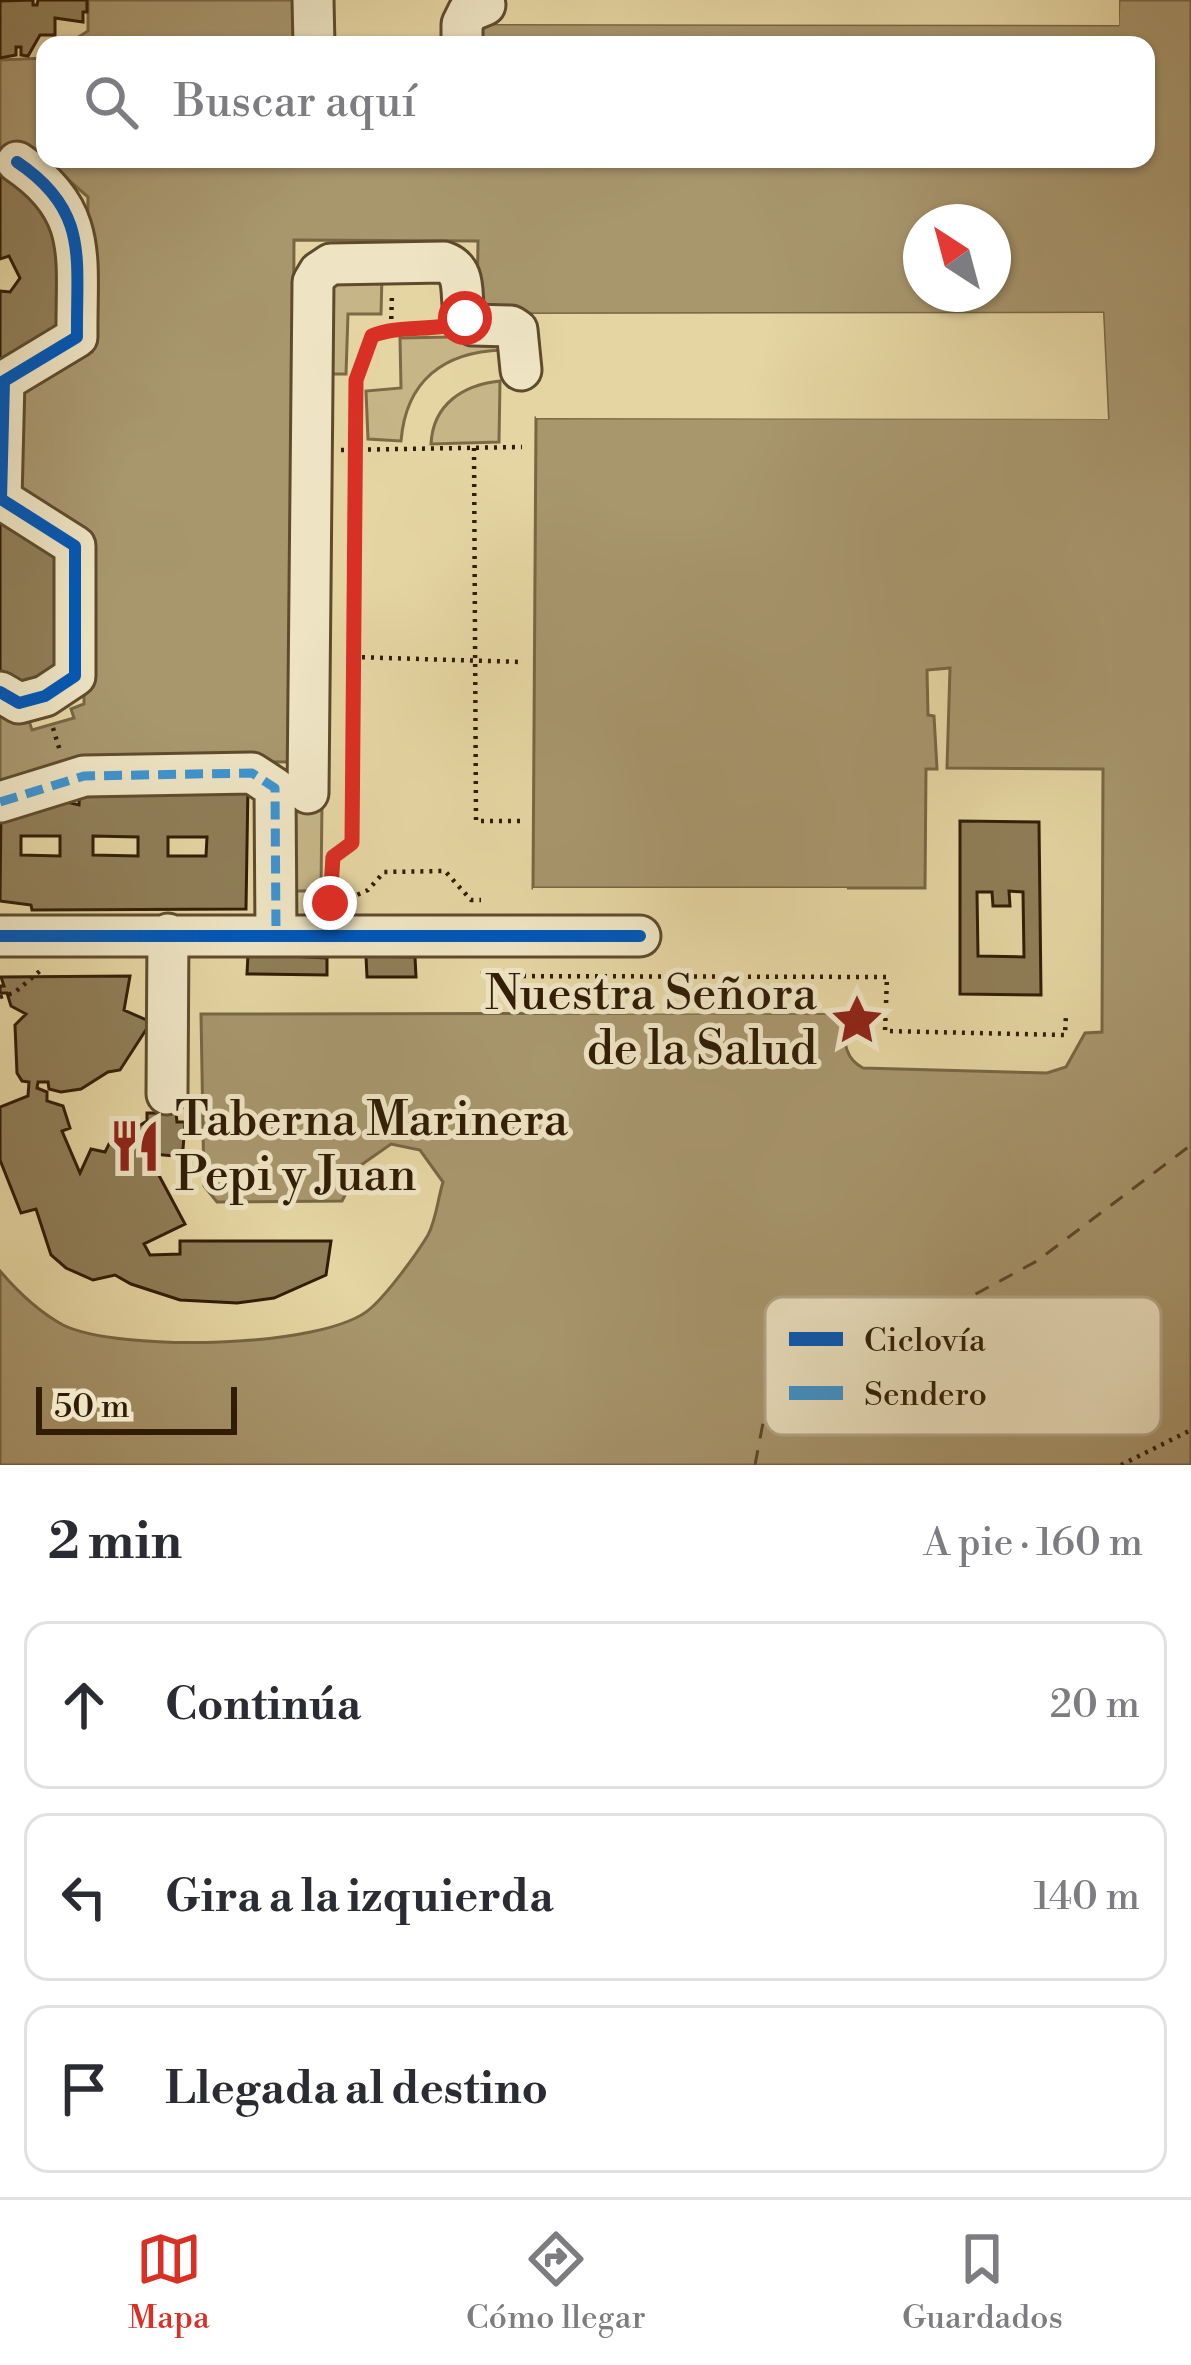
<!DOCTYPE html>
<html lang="es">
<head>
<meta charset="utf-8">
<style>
	:root { --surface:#fff; --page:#f7f7f7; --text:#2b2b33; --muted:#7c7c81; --line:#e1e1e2; --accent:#d93025 }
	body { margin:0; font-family:"Libre Bodoni",serif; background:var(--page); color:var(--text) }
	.compass { position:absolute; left:903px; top:204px; width:108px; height:108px; border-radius:50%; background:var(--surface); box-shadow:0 3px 9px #0004; rotate:324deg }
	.scale { position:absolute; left:36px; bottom:30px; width:201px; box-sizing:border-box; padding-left:12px; border:6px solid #311d05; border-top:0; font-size:33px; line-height:42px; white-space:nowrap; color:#311d05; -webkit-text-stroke:9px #eee4c3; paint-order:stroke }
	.stop { position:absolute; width:36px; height:36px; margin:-27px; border:9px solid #d93025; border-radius:50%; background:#fff }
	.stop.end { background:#d93025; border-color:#fff; box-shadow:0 3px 12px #0008 }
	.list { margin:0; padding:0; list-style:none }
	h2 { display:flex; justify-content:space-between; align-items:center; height:156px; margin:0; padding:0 48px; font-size:51px }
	h2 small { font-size:39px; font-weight:400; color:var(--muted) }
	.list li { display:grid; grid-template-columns:78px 1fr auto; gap:36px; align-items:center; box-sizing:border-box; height:168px; margin:0 24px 24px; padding:0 24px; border:3px solid var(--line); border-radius:24px }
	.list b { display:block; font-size:45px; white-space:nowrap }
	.list em { font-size:39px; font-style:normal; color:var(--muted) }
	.icon { flex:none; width:66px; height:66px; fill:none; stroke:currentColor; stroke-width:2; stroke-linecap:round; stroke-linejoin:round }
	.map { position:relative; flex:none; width:1191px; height:1465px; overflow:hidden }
	.search { position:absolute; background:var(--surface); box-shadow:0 3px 9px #0004; left:36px; right:36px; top:36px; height:132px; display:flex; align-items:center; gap:30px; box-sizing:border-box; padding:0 42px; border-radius:24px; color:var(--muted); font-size:45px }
	.sheet { height:732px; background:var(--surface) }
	nav { display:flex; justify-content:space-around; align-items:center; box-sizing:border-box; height:168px; border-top:3px solid var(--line); background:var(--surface); font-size:33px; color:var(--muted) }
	nav a { display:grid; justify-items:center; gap:6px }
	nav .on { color:var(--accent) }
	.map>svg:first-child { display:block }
	.green { fill:#c6b687; stroke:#7c6a46; stroke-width:3 }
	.water { fill:#a8966d; stroke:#786643; stroke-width:3; fill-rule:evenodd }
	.pier { fill:#e5d5a2 }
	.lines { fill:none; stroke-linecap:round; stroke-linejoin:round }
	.ferry { stroke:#5b4729; stroke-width:3; stroke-dasharray:15 12; stroke-linecap:butt }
	.building { fill:#8f7d57; stroke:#311d05; stroke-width:3; fill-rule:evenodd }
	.minor-casing { stroke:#5e4b2c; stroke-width:45 }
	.path { stroke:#311d05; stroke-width:4.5; stroke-dasharray:3 6; stroke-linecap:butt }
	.minor { stroke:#eee4c3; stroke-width:39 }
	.quiet { stroke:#3d94d1; stroke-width:9; stroke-dasharray:18 9; stroke-linecap:butt }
	.cycleway-casing { stroke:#eee4c3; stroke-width:20 }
	.cycleway { stroke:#0057b8; stroke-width:12 }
	.route { stroke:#d93025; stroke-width:15 }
	.labels { text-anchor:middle; stroke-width:10; stroke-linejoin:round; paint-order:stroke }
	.poi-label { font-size:48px; fill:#311d05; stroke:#eee4c3; text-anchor:end }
	.key { fill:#eee4c3; stroke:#b5a88a; stroke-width:3 }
	.key-label { font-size:33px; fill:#311d05 }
</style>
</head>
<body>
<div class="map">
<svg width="1191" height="1465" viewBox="0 0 1191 1465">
	<rect width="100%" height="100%" fill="#e5d5a2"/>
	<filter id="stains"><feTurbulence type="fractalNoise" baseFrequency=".00167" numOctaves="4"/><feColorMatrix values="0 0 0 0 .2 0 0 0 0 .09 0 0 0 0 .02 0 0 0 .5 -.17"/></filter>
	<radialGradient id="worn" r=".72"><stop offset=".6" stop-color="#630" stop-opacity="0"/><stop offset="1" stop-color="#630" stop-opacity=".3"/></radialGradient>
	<!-- green -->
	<path class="green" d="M382,276L381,314H348L346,374H330L329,290L335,282Z
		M501,336L502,350C444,352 406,380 401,441L368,439L366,391L401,388L400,338Z
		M500,381L499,442L431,444C433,404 463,385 500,381Z
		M295,801H322L321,891H295Z"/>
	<!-- water -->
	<path class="water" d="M88,0H294V45H66L88,31Z
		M1119,0H1191V1465H0V1271C18,1292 39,1312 63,1325C117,1352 327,1349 371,1308C388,1293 416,1255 428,1235C436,1220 438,1198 443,1182L420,1150L391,1144L361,1165L342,1201L217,1202L204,1186L201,1014L843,1013C845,1035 841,1057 863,1068L1047,1073L1066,1067L1085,1033L1102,1032L1103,769L947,768L950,668L927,670L928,715L934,716L937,769H926L925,888H533L536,418H1108L1103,313L477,314L478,241L294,240L291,762L83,760L0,783V702L28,718L32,730L74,718L71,709L84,704L85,543L10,500L12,391L86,347L88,197L39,154L0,153V60L45,58V159H1146V45H478V24L1118,25ZM921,222H993V294H921Z"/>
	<!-- pier -->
	<path class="pier" d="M1113,0H1119V25L479,24L477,18L1113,19Z
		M1103,313L1108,419L536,418V412L1102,413L1097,319L526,320V314Z
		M533,888H847L846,894H533Z
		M843,1007V1013L531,1014V1008Z"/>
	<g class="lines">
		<!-- ferry -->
		<path class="ferry" d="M755,1465L766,1407L1037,1261L1191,1145"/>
	</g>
	<!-- building -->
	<path class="building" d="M33,0V5H37L38,0H87V12H83V22L55,18V35H40L28,56L21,55V47H16V55L0,58V1Z
		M0,163L59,216L69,318L0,380V291L10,292L20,278L9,256L0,259Z
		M0,507L67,546L71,670L21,700L0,686Z
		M80,783L248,784L246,909L32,910L31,905L0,901L1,806L62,801L79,805ZM21,836H60V856L21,855ZM93,836L138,837V856L93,855ZM168,837H207L206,856H168Z
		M960,821L1039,822L1041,995L960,994ZM1009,891L1023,892L1024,957L978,956L977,892H992L993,906H1010Z
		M248,954L327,958V975L247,974Z
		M366,956L415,957L416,977H367Z
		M130,976L124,1010L151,1022L120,1070L108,1072L81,1089L61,1092L49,1089L48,1082H38L37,1088L47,1092V1101L63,1106L70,1128L62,1131L80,1173L91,1149L105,1152L109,1144L147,1121V1113H176L177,1122H185L183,1149L174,1156L152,1154V1149L148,1148L147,1153L185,1224L144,1244L150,1255L180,1254V1241H331L326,1275L274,1298L237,1303L180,1300L131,1284L115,1275L93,1280L66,1268L51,1255L36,1209L21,1213L0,1160V1107L28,1096L29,1082L22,1081L17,1073L15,1025L26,1014L11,1006L7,993H0V986H4L1,977Z"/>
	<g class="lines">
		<!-- minor casing -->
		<g class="minor-casing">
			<path id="minor" d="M313,0L314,45
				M462,45V24L468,12L485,5
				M0,692L19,703L45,696L75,676V546L1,499L4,381L77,337C76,259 90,211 17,162
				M308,793L313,282L319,272L331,264L444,262C469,271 459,297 465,318L473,325L511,326L517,330L521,370
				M0,802L84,776L252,773L275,788L276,934
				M0,936H640
				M167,1094L168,934"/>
		</g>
		<!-- path -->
		<path class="path" d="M391,328L392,293
			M474,448L476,821H521
			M341,450L522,447
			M353,657L522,662
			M53,728L60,751
			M341,902L368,890L384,872L445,871L471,900H481
			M330,903L333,857L352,843L356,380L372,336L391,328L432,326
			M483,971V976L887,977L885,1031L1065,1035L1066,1014
			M0,997L14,993L40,971
			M1121,1465L1191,1430"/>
		<!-- minor -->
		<use href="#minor" class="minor"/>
		<!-- quiet -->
		<path class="quiet" d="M0,802L84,776L252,773L275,788L276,934"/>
		<!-- cycleway casing -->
		<g class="cycleway-casing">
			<path id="cycleway" d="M0,692L19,703L45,696L75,676V546L1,499L4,381L77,337C76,259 90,211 17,162
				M0,936H640"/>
		</g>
		<!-- cycleway -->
		<use href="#cycleway" class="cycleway"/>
	</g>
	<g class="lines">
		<!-- route -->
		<path class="route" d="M330,903L333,857L352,843L356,380L372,336C402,323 444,334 465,318"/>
	</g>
	<!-- icons -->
	<defs>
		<g id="sight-bare" transform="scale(4.14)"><path d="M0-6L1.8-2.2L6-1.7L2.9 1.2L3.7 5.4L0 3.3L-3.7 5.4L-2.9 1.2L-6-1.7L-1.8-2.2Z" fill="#8f2418" stroke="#eee4c3" stroke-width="2.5" paint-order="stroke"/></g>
		<g id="restaurant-bare" transform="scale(4.14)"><path d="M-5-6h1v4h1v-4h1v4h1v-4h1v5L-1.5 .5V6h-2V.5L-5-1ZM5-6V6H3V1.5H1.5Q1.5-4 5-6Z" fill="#8f2418" stroke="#eee4c3" stroke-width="2.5" paint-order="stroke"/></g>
	</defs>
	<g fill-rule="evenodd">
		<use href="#sight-bare" x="857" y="1020"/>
		<use href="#restaurant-bare" x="135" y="1146"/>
	</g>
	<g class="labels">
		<!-- poi labels -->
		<g class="poi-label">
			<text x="817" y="1009">Nuestra Señora<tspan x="817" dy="55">de la Salud</tspan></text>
			<text x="175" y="1135" text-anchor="start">Taberna Marinera<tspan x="175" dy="55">Pepi y Juan</tspan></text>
		</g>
	</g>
	<!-- legend -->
	<rect x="765" y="1297" width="396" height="138" rx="18" class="key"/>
	<rect x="789" y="1332" width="54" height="14" fill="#0057b8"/>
	<rect x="789" y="1386" width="54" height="14" fill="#3d94d1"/>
	<g class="key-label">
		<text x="864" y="1351">Ciclovía</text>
		<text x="864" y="1405">Sendero</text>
	</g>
	<rect width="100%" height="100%" filter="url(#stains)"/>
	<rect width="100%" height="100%" fill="url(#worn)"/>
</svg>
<svg class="compass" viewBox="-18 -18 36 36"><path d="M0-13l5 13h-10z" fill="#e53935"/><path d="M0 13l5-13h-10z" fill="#7c7c81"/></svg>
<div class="scale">50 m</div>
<div class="stop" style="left:465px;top:318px"></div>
<div class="stop end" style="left:330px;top:903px"></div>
<div class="search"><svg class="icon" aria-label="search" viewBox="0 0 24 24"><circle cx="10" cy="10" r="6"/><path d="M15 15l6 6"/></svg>Buscar aquí</div>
</div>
<section class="sheet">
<h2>2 min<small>A pie · 160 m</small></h2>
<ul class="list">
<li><svg class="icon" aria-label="ahead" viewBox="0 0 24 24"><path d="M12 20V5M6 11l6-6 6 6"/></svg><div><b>Continúa</b></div><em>20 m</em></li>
<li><svg class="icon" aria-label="left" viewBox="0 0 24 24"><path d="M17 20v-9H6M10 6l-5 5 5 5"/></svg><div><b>Gira a la izquierda</b></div><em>140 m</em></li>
<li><svg class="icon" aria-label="arrive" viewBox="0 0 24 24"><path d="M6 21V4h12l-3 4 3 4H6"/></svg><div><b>Llegada al destino</b></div></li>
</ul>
</section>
<nav>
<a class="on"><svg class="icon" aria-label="map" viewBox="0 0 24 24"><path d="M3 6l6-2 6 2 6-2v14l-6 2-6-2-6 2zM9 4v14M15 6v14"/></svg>Mapa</a>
<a><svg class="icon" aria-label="directions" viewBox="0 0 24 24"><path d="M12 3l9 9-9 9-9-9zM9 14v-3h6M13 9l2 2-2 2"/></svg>Cómo llegar</a>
<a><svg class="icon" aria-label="saved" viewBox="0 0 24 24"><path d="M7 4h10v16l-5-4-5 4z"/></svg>Guardados</a>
</nav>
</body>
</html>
